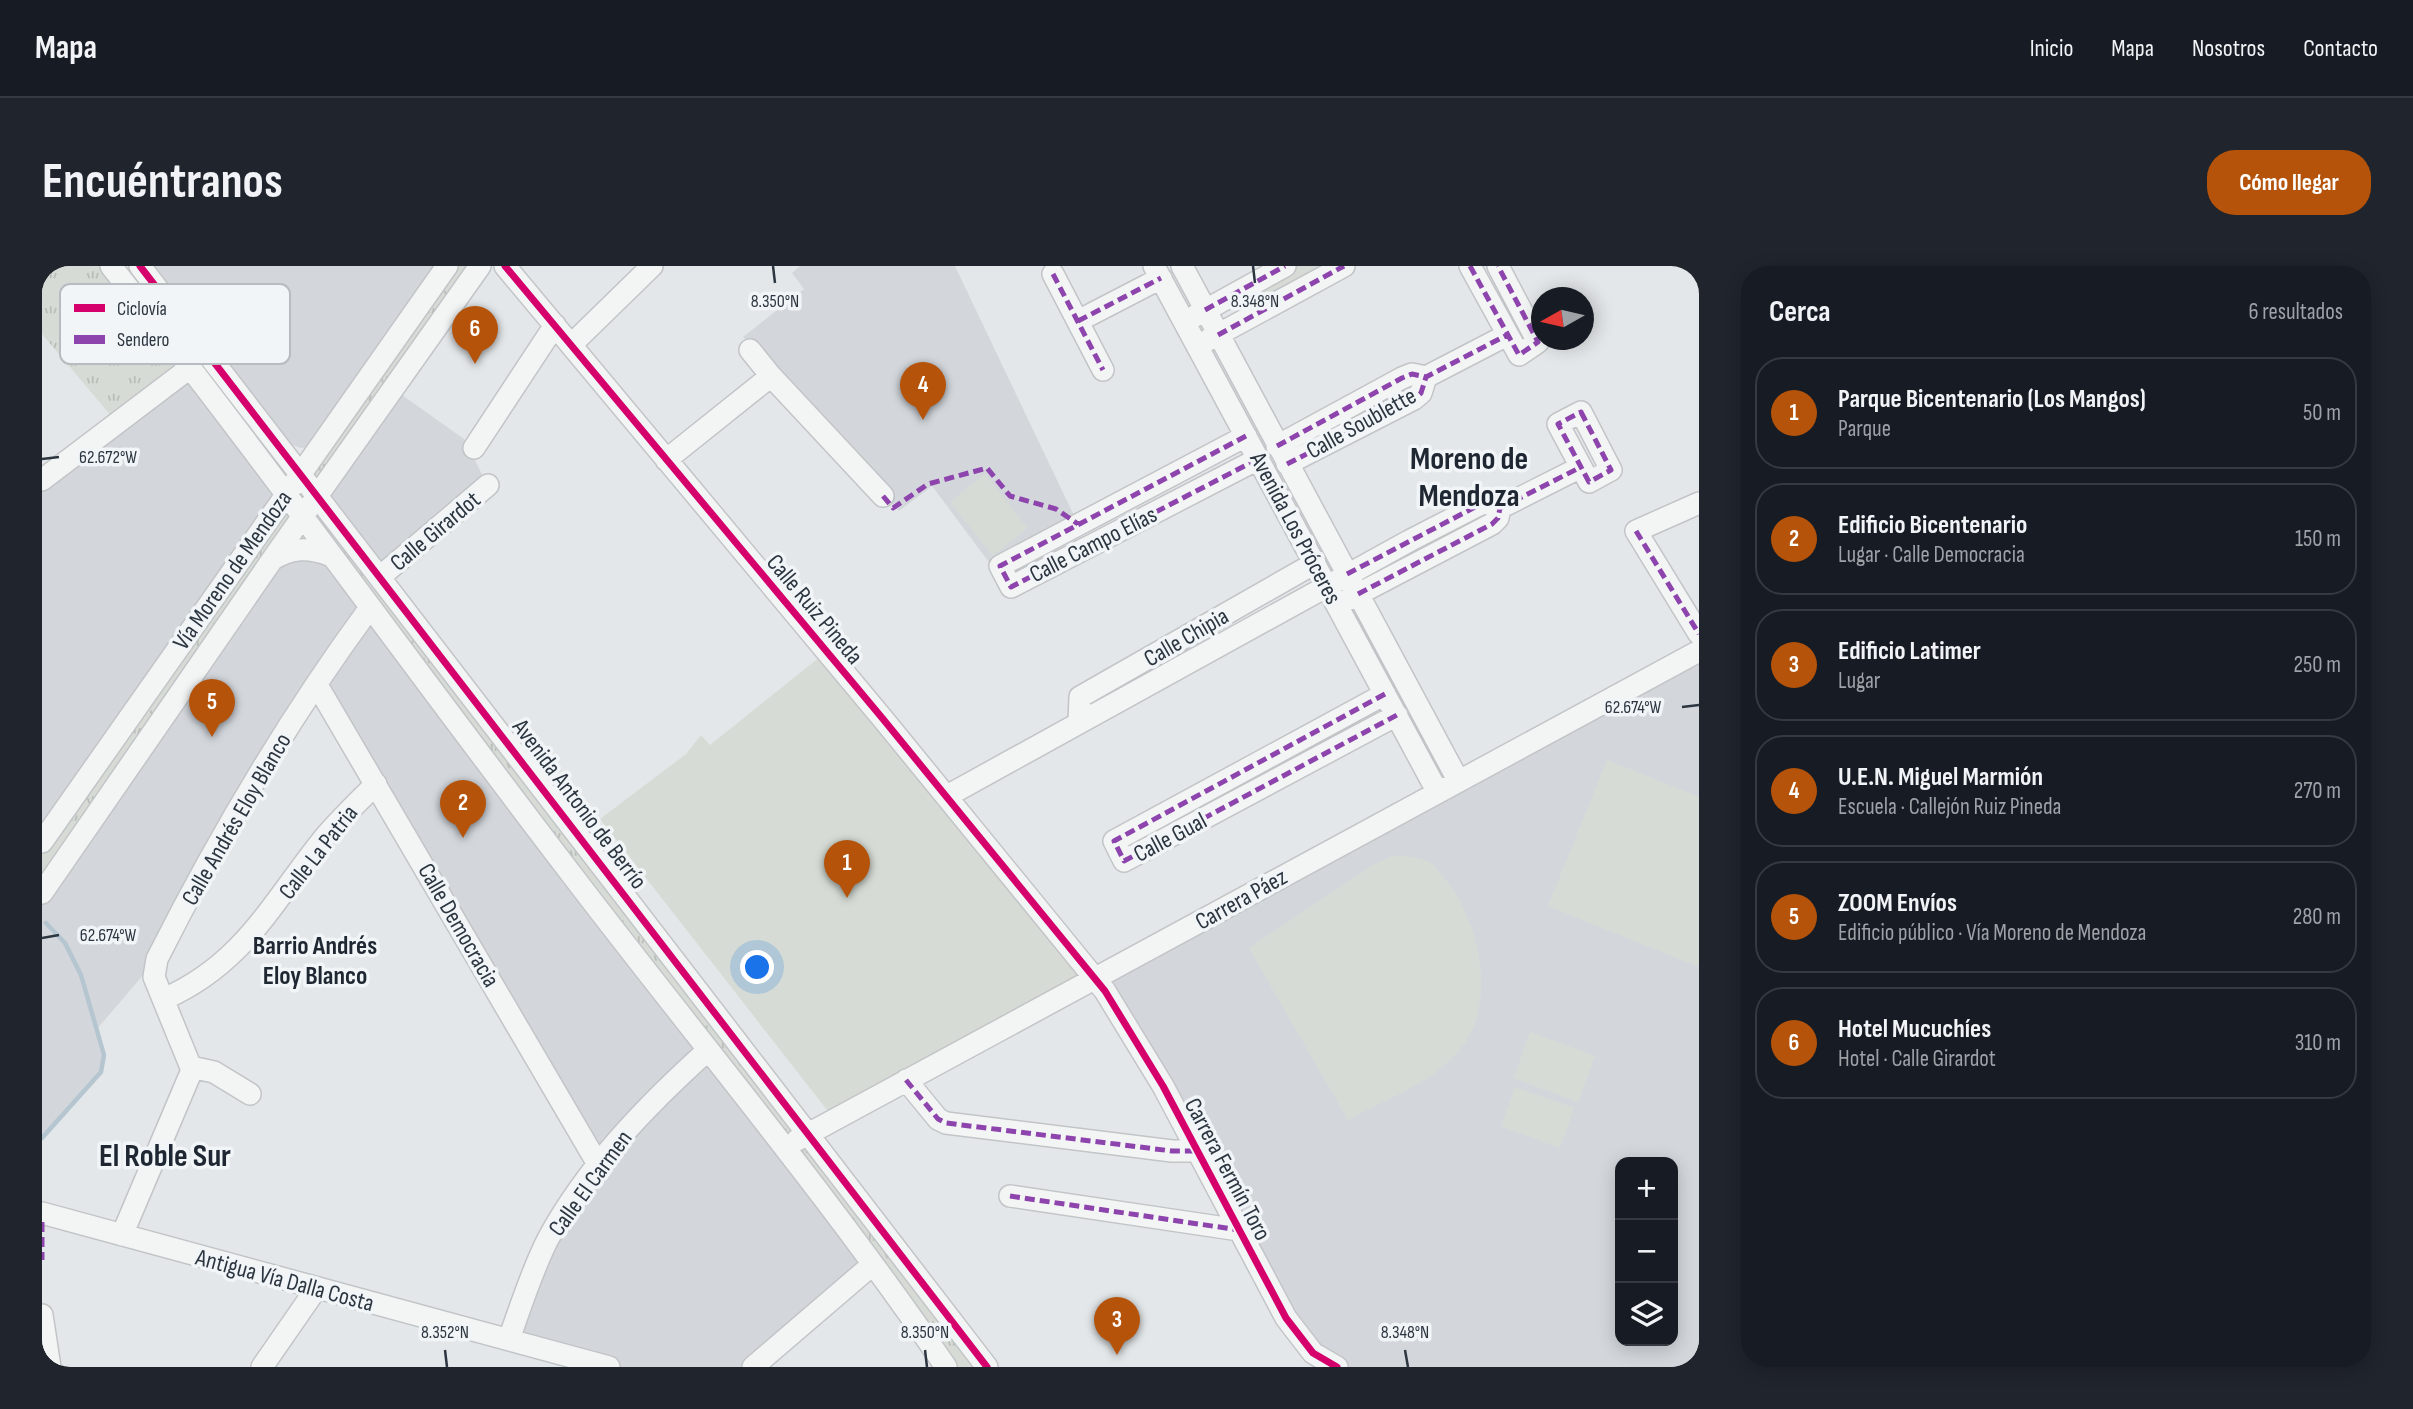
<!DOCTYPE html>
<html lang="es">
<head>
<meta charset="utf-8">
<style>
	:root { --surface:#171b24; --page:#20242c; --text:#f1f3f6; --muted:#9ea1a6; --line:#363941; --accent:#b45309 }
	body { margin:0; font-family:"Sofia Sans Condensed",sans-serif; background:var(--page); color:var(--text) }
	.controls { position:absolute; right:21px; bottom:21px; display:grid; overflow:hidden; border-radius:14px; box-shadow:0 4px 18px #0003 }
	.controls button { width:63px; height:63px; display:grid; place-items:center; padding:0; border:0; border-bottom:2px solid var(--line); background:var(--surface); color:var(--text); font:35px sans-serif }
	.compass { position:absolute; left:1489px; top:21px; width:63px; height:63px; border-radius:50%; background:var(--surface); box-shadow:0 4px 18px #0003; rotate:262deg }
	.you { position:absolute; left:716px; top:702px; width:24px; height:24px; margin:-18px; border:5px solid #fff; border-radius:50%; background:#1a73e8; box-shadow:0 0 0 10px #1a73e833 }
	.badge { display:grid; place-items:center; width:46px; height:46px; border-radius:50%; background:var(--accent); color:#fff; font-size:23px; font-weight:700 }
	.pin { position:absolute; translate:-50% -58px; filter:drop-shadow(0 2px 4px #0008) }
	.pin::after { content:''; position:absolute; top:37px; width:24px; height:21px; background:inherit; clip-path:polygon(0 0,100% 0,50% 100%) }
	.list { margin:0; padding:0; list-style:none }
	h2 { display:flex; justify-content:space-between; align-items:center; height:91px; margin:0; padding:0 28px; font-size:30px }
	h2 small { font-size:23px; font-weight:400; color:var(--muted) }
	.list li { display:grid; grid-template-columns:46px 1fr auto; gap:21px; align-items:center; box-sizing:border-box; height:112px; margin:0 14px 14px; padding:0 14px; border:2px solid var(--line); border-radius:28px }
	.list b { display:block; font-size:26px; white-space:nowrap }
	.list p { margin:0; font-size:23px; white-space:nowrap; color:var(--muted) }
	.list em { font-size:23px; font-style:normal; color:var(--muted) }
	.icon { flex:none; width:38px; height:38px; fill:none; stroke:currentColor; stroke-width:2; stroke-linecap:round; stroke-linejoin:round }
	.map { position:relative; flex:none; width:1657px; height:1101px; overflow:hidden; border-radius:28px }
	header { display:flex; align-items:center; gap:42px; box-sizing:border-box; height:98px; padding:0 35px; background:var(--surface); border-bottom:2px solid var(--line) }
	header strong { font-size:33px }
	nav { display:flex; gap:38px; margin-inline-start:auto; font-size:24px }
	.intro { display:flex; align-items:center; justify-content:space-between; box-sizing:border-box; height:168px; padding:0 42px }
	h1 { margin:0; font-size:49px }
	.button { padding:18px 32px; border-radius:28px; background:var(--accent); color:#fff; font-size:24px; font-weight:700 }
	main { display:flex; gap:42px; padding:0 42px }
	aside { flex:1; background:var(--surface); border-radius:28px; box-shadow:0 4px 18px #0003 }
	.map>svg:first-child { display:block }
	.built { fill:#d3d7dc; fill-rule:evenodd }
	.grass { fill:url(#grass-tufts) }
	.park { fill:#d6dcd5 }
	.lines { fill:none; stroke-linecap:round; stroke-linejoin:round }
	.stream { stroke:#b5c6d1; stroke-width:4.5 }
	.minor-casing { stroke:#c2c5c7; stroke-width:24 }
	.minor { stroke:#f3f5f5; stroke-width:21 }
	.quiet { stroke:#8e44ad; stroke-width:5; stroke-dasharray:10 5; stroke-linecap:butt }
	.cycleway-casing { stroke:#f2f5f7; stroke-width:11 }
	.cycleway { stroke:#d6006c; stroke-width:7 }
	.ticks { fill:none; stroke:#2c3641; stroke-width:2.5 }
	.labels { text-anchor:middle; stroke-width:7; stroke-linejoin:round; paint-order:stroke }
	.street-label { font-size:24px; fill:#2c3641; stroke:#f2f5f7 }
	.neighbourhood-label { font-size:26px; font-weight:bold; fill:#1e2732; stroke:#f2f5f7 }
	.district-label { font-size:32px; font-weight:bold; fill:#1e2732; stroke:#f2f5f7 }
	.key { fill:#f2f5f7; stroke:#b7bcc0; stroke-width:2 }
	.key-label { font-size:19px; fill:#2c3641 }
	.ticks-label { font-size:18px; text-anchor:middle; fill:#2c3641; stroke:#f2f5f7; stroke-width:7; stroke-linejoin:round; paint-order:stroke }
</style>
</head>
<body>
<header>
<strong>Mapa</strong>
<nav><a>Inicio</a><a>Mapa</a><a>Nosotros</a><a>Contacto</a></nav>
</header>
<div class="intro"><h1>Encuéntranos</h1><a class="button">Cómo llegar</a></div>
<main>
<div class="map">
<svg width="1657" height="1101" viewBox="0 0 1657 1101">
	<defs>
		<pattern id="grass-tufts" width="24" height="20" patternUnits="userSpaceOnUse" patternTransform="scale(1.75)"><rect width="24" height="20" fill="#d6dcd5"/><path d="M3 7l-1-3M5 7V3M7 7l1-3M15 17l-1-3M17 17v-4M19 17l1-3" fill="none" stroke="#b8bdb8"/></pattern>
	</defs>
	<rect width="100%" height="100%" fill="#e4e7e9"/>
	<!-- built -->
	<path class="built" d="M98,0H405L269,181L259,182L247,178Z
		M758,0H913L1036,258L949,299L890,220L857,245L701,71L762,23L750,7Z
		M149,101L243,229L0,576V214Z
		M353,124L422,173L445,218L339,307L278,228Z
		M274,284L830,999L711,1101H567L467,1073L494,1000L556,900L275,419L115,693L55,763L62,789L59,806L0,872V627L231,293Z
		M1657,385V1101H1295L1271,1087L1053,712ZM1578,896H1631V1075H1578Z"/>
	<!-- grass -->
	<path class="grass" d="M0,0H69L149,101L75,157L0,68Z
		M406,0H436L276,226L261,207Z
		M1243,0H1302L1207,52L1193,28Z
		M243,229L260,251L276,229L945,1101H904L260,252L0,627V576Z"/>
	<!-- park -->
	<path class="park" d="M943,208L985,262L951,290L908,236Z
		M784,386L1053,712L792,853L558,553L644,488L659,469L668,479Z
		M1565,494L1657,531V701L1506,640Z
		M1350,590C1363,590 1375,590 1387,596C1393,599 1397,606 1402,612C1437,653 1456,736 1419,782C1393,816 1342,834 1306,854L1207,682L1331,599Z
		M1488,766L1553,790L1536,836L1472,812Z
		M1473,821L1532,842L1518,882L1459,860Z"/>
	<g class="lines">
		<!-- stream -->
		<path class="stream" d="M0,872L59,806L62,789L39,709L23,677L4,657"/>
		<!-- minor casing -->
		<g class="minor-casing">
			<path id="minor" d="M69,0C227,200 375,407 530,609C655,773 788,931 904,1101
				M98,0L945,1101
				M463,0L841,453L1063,725L1121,820L1244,1052L1271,1087L1295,1101
				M1112,0L1395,525
				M1140,0L1416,514
				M1428,0L1477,89L1496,76L1456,0
				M1011,8L1061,104
				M1153,50L1243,0
				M1036,55L1119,12
				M1166,74L1302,0
				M529,79L610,0
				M708,84L729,110
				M1539,146L1569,204L1547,216L1516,158Z
				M1204,170L958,300L969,321L1216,193
				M1235,180L1360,112L1370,108L1384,111L1465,69
				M432,182L513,59
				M624,194L729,110L841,230
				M1245,198L1372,133L1379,127L1384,111
				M0,214L149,101
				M1657,237L1594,265L1657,368
				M1458,242L1539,201
				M231,293C250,282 266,281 287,289
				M339,310L446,219
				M1303,335L1450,258L1456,252L1458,242
				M275,419L557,900
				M1343,428L1072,575L1082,595L1355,449
				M1037,457L1038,431L1273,297
				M905,530L1367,275L1437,239L1446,236L1458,242
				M0,576L405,0
				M0,627L239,281L438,0
				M122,733C202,698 231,635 282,572C298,553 316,536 334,518
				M149,801L172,806L208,828
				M864,814L896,853L904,857L1130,885H1156
				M755,874L1657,385
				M968,930L1197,964
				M0,947L567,1101
				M80,969L150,804L112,711L115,693C176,572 247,452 327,343
				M0,1049L8,1101
				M467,1073C479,1040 490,1004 506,973C545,901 605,839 665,785
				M220,1101L274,1023
				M711,1101L830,999"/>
		</g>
		<!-- minor -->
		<use href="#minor" class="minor"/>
		<!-- quiet -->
		<path class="quiet" d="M1428,0L1477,89L1496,76L1456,0
			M1011,8L1061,104
			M1163,44L1243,0
			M1036,55L1119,12
			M1176,69L1302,0
			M1539,146L1569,204L1547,216L1516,158Z
			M1204,170L958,300L969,321L1216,193
			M1235,180L1360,112L1370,108L1384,111L1465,69
			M1245,198L1372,133L1379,127L1384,111
			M841,230L851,242L886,218L945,202L968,230L1014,243L1036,258
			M1458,242L1539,201
			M1594,265L1657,368
			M1305,308L1437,239L1446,236L1458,242
			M1316,328L1450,258L1456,252L1458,242
			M1343,428L1072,575L1082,595L1355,449
			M864,814L896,853L904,857L1130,885H1156
			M968,930L1197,964
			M0,956V994"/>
		<!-- cycleway casing -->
		<g class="cycleway-casing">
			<path id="cycleway" d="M98,0L945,1101
				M463,0L841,453L1063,725L1121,820L1244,1052L1271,1087L1295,1101"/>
		</g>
		<!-- cycleway -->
		<use href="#cycleway" class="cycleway"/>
	</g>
	<!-- ticks -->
	<path class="ticks" d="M731,0L733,17M1211,0L1213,17M0,193L17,191M1640,441L1657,439M0,672L17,669M403,1084L405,1101M883,1084L885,1101M1363,1084L1366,1101"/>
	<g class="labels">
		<!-- street labels -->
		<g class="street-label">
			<text transform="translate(1319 157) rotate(-29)" y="8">Calle Soublette</text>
			<text transform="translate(1254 262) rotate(62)" y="8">Avenida Los Próceres</text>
			<text transform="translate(393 265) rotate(-40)" y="8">Calle Girardot</text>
			<text transform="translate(1051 278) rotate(-27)" y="8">Calle Campo Elías</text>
			<text transform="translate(190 304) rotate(-55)" y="8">Vía Moreno de Mendoza</text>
			<text transform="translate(773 343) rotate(50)" y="8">Calle Ruiz Pineda</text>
			<text transform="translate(1144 371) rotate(-30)" y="8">Calle Chipia</text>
			<text transform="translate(538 538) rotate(53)" y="8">Avenida Antonio de Berrío</text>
			<text transform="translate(194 553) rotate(-60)" y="8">Calle Andrés Eloy Blanco</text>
			<text transform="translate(1128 571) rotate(-28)" y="8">Calle Gual</text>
			<text transform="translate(276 586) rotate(-52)" y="8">Calle La Patria</text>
			<text transform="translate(1199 633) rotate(-29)" y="8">Carrera Páez</text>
			<text transform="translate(417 659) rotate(60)" y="8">Calle Democracia</text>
			<text transform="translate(1186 903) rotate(62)" y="8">Carrera Fermín Toro</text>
			<text transform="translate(548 917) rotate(-54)" y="8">Calle El Carmen</text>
			<text transform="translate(243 1014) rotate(15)" y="8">Antigua Vía Dalla Costa</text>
		</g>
		<!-- neighbourhood labels -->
		<g class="neighbourhood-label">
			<text x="273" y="688">Barrio Andrés<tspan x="273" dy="30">Eloy Blanco</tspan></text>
		</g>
		<!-- district labels -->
		<g class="district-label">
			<text x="1427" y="203">Moreno de<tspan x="1427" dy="37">Mendoza</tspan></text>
			<text x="123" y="900">El Roble Sur</text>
		</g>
	</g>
	<!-- legend -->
	<rect x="18" y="18" width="230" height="80" rx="10" class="key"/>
	<rect x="32" y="38" width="31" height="8" fill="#d6006c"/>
	<rect x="32" y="69" width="31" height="9" fill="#8e44ad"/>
	<g class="key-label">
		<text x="75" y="49">Ciclovía</text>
		<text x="75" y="80">Sendero</text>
	</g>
	<g class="ticks-label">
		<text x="733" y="41">8.350°N</text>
		<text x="1213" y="41">8.348°N</text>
		<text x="66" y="197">62.672°W</text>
		<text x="1591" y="447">62.674°W</text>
		<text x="66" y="675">62.674°W</text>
		<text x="403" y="1072">8.352°N</text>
		<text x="883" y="1072">8.350°N</text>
		<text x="1363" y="1072">8.348°N</text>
	</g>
</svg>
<div class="controls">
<button>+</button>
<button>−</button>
<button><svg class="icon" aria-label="layers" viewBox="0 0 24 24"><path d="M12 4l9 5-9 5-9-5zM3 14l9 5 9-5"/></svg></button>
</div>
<svg class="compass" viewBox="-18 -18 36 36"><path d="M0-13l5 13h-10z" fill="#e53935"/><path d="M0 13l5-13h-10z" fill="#9ea1a6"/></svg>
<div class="you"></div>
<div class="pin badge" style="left:805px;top:632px">1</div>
<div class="pin badge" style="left:421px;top:572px">2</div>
<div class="pin badge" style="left:1075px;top:1089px">3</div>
<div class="pin badge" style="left:881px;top:154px">4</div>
<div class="pin badge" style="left:170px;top:471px">5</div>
<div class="pin badge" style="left:433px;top:98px">6</div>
</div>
<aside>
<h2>Cerca<small>6 resultados</small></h2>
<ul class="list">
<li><span class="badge">1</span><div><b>Parque Bicentenario (Los Mangos)</b><p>Parque</p></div><em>50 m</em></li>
<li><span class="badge">2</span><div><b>Edificio Bicentenario</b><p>Lugar · Calle Democracia</p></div><em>150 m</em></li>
<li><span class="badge">3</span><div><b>Edificio Latimer</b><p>Lugar</p></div><em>250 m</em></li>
<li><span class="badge">4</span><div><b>U.E.N. Miguel Marmión</b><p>Escuela · Callejón Ruiz Pineda</p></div><em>270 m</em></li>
<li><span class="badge">5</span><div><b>ZOOM Envíos</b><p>Edificio público · Vía Moreno de Mendoza</p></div><em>280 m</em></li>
<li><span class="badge">6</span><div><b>Hotel Mucuchíes</b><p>Hotel · Calle Girardot</p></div><em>310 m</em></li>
</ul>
</aside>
</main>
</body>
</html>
